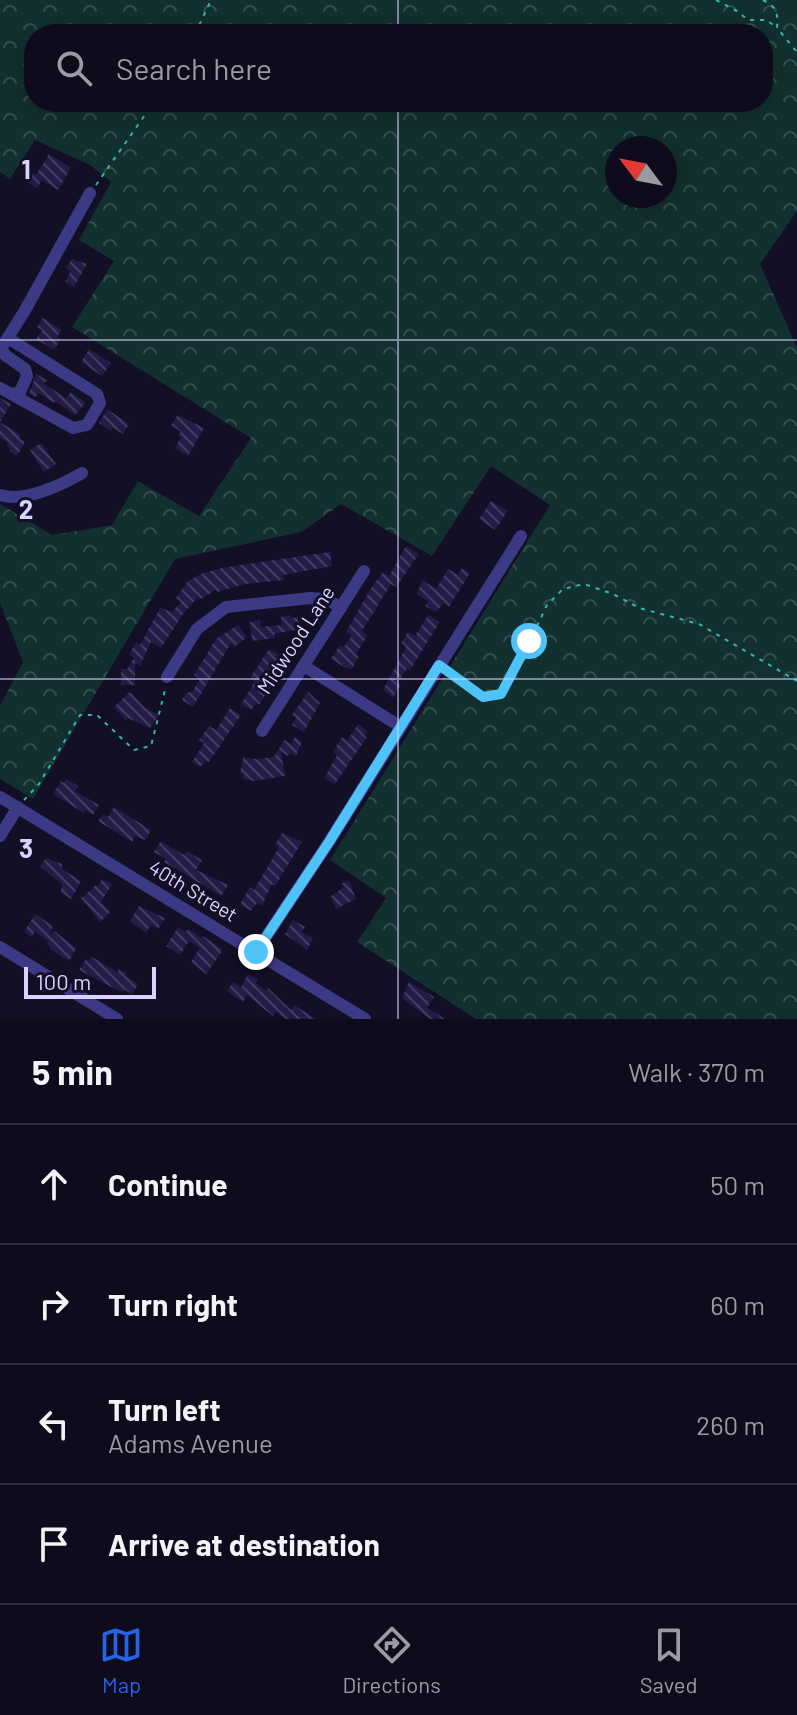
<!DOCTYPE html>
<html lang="en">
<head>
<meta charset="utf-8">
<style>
	:root { --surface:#0e0b1c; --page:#171425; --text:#f1f3f6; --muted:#9b9ba3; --line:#2e2b3b; --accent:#2563eb }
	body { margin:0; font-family:Barlow,sans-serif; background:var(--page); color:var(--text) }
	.compass { position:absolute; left:605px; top:136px; width:72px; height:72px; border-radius:50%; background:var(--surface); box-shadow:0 4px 20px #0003; rotate:302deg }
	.scale { position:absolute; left:24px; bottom:20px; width:132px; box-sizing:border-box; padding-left:8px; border:4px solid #d9d4ff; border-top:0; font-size:22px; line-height:28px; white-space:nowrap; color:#d9d4ff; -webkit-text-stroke:6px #130f26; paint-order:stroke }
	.stop { position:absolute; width:24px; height:24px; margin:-18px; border:6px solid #4fc3f7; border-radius:50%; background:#fff }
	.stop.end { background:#4fc3f7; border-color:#fff; box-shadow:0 2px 8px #0008 }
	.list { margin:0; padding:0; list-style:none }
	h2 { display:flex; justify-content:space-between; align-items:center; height:104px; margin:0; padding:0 32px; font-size:34px }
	h2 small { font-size:26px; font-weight:400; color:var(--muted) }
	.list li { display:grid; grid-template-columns:52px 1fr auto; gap:24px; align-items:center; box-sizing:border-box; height:120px; padding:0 32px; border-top:2px solid var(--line) }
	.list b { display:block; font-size:30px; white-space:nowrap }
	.list p { margin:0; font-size:26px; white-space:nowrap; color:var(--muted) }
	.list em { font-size:26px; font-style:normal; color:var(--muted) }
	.icon { flex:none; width:44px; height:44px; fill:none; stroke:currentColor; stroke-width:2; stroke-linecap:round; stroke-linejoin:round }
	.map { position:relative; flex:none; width:797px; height:1019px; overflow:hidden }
	.search { position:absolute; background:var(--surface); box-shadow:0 4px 20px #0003; left:24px; right:24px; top:24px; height:88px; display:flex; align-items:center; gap:20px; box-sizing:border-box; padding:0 28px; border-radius:32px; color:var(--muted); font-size:30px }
	.sheet { height:584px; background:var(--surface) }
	nav { display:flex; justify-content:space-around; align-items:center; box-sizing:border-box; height:112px; border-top:2px solid var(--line); background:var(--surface); font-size:22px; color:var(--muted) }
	nav a { display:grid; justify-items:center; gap:4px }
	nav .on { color:var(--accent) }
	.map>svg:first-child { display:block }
	.forest { fill:url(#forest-crowns); fill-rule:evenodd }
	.building { fill:url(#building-back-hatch) }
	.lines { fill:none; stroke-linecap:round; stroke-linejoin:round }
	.path { stroke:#2fb8b0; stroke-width:2; stroke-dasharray:4 6; stroke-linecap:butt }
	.minor { stroke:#3d3a85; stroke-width:12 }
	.route { stroke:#4fc3f7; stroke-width:10 }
	.grid { fill:none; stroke:#d9d4ff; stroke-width:2; stroke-opacity:0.55 }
	.labels { text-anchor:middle; stroke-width:6; stroke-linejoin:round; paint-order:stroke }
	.street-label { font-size:20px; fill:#d9d4ff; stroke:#130f26 }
	.grid-label { font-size:26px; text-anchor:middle; font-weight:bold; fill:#d9d4ff; stroke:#130f26; stroke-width:6; stroke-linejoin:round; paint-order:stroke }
</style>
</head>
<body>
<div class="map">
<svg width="797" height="1019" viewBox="0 0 797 1019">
	<defs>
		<pattern id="forest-crowns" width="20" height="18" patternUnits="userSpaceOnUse" patternTransform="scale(2)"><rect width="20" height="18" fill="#12302f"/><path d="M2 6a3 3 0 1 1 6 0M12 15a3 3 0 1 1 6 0" fill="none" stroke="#344d4e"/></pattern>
		<pattern id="building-back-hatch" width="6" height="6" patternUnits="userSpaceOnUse" patternTransform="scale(2)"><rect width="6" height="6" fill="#241b47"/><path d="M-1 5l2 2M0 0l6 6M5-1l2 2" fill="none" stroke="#433b63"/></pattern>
	</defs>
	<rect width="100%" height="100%" fill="#130f26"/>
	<!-- forest -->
	<path class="forest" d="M0,0H797V211L760,264L797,348V1019H476L357,942L386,898L330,860L550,505L491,466L432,556L341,504L301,532L175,559L33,799L0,779V706L23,662L0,603V504L52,535L112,525L138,481L199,516L251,438L72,327L114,261L79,240L111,182L90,165L35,140L10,179L0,172ZM34,34H763V102H34ZM665,148V196H617V148Z"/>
	<!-- building -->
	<path class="building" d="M49,154L71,168L58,190L42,180L37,188L24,180L29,171L36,175Z
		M72,259L87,264L74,287L65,281L71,271L66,268Z
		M43,318L62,330L57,337L61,339L54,350L36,339L42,330L37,327Z
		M89,349L111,363L102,376L81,362Z
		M36,374L47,380L44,384L66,398L71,392L86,403L75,415L55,401L54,403L38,393L36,397L29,394Z
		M0,398L11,404L0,422L21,435L19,438L25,442L17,456L9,451L10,448L7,445V442L0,438Z
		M107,409L129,424L123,434L113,428L111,431L99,423Z
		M178,415L204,428L188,456L175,448L181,437L178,435L181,432L171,425Z
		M41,443L56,464L44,472L30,450Z
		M491,501L508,511L495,530L479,519Z
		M406,546L419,554L396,587L391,584L362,631L368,635L356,654L359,656L352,669L346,668L331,659L340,645L344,647L352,635L346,632L371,588L383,572L389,576Z
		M330,552L332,566L283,575L284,580L245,584L217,592L216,590L199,600L198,597L183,614L161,648L151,642L140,666L135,662V685H121V669H127L134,658L129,654L136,642L140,645L160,608L172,612L181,602L176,598L188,581L203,573L227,567Z
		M462,568L470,573L449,607L444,603L436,612L425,606L428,601L417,594L422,580L436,589L448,569L458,575Z
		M290,615L291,618L298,617L300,629L274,634L275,638L252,641L250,622L260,620L261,627L282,625L281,617Z
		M428,615L440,622L410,670L407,669L398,682L401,684L393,698L383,690L405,649V646L401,643L408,632L415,636Z
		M238,625L247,637L234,647L231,643L193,707L182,700L186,693L192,692L200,679L194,675L216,639Z
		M269,649L285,658L280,665L283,667L259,705L257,703L251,710L241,704L255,681L250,678Z
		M130,692L145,708L159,715L150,728L128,718L126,720L114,707Z
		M308,692L320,703L304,732L292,725L296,718L292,715Z
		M230,708L241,715L209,762L206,761L200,767L192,762L204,743L199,740L209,726L216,730Z
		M358,724L368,731L364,736L367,737L335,784L324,778L337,755L333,752L342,737L347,741Z
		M295,737L302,742L296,756L290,753L288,756L281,752L285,776L254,781L242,779L243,774H240L243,757L254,759L274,757L284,740L291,744Z
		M66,779L78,786L75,791L99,805L93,815L85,810L84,813L53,794L61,781L63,783Z
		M114,807L151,830L145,840L135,836L132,842L98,821L103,814L108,817Z
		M282,833L302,842L275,886L272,884L262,906L257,903L251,911L240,904L250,887L254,890L279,847L275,845Z
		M161,841L184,855L187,851L202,860L196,870L228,885L221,896L164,862L166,859L154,852Z
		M46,858L62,864V869L81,881L71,899L61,893L62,884L40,867Z
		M102,879L112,884L101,902L110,912L100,922L81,898L96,885L98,886Z
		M349,880L356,899L336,909L331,896L343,888L342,883Z
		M139,906L165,918L158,929L151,925L146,933L130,921Z
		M35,914L53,926L49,935L54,931L76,948L69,961L50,949L51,947L47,945L49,941L35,932L32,937L24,932Z
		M293,920L305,927L302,932L313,938L307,950L285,934Z
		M178,927L186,932L188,929L202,938L203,936L223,950L206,974L191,962L200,948L189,941L180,955L166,946Z
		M92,957L117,972L119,969L127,973L126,976L138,984L132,994L125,990L124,992L117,990L79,970L86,959L89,961Z
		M248,974L258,979L256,983L266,991L268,988L291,1010L294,1005L316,1019H286L276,1012L273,1016L247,995L243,1002L227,991L233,982L241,987Z
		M409,982L434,997L427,1008L445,1019H430L402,998Z"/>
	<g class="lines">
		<!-- path -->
		<path class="path" d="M716,0L737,11L748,20H767L777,28
			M763,0C777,7 778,13 777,28L797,52
			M195,34L211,0
			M96,185L154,102
			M447,670L483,697L501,694L521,660L547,605L563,589L584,584L613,594L639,608L699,624L797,681
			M24,800L39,784L80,715H97L134,750L151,746L166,686"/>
		<!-- minor -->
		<path class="minor" d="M1,348L5,355L25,369L27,376L20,392L11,394
			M0,350L24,312L90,193
			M0,388L73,428L87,425L100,403L97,394L8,338
			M0,495C23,503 62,485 82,473
			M304,666L401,727
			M167,677L197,629L226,607L310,598L327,599L341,608
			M262,731L364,571
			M0,797L365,1019
			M0,836L18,807
			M0,947L117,1019
			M256,952L329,842L521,536"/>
	</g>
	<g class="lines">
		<!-- route -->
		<path class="route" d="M256,952L329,842L439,665L483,697L501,694L529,641"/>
	</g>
	<!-- grid -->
	<path class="grid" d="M398,0V34M398,102V1019M0,340H797M0,679H797"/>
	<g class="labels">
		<!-- street labels -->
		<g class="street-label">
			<text transform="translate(296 640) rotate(-57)" y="7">Midwood Lane</text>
			<text transform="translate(193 891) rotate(31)" y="7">40th Street</text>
		</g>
	</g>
	<g class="grid-label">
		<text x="26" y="179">1</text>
		<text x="26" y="519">2</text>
		<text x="26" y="858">3</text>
	</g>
</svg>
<svg class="compass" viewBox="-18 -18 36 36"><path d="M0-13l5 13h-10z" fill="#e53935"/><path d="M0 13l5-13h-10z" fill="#9b9ba3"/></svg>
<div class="scale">100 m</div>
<div class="stop" style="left:529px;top:641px"></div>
<div class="stop end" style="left:256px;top:952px"></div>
<div class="search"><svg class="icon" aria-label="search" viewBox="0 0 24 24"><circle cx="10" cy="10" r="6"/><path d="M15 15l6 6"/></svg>Search here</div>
</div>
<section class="sheet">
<h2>5 min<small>Walk · 370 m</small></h2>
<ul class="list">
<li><svg class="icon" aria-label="ahead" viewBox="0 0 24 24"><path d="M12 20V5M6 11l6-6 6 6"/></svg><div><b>Continue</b></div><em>50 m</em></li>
<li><svg class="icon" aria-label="right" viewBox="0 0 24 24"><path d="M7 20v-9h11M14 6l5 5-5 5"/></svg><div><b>Turn right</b></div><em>60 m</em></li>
<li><svg class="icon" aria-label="left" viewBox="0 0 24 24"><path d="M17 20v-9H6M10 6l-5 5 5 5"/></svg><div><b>Turn left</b><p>Adams Avenue</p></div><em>260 m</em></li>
<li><svg class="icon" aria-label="arrive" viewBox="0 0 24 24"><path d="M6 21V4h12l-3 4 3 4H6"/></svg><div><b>Arrive at destination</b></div></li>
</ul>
</section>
<nav>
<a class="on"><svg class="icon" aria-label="map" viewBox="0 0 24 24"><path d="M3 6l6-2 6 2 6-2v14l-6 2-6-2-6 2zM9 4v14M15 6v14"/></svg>Map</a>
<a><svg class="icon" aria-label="directions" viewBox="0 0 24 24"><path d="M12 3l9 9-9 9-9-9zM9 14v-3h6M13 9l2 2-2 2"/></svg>Directions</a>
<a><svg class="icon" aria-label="saved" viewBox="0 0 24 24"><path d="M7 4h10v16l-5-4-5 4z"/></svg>Saved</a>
</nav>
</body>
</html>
